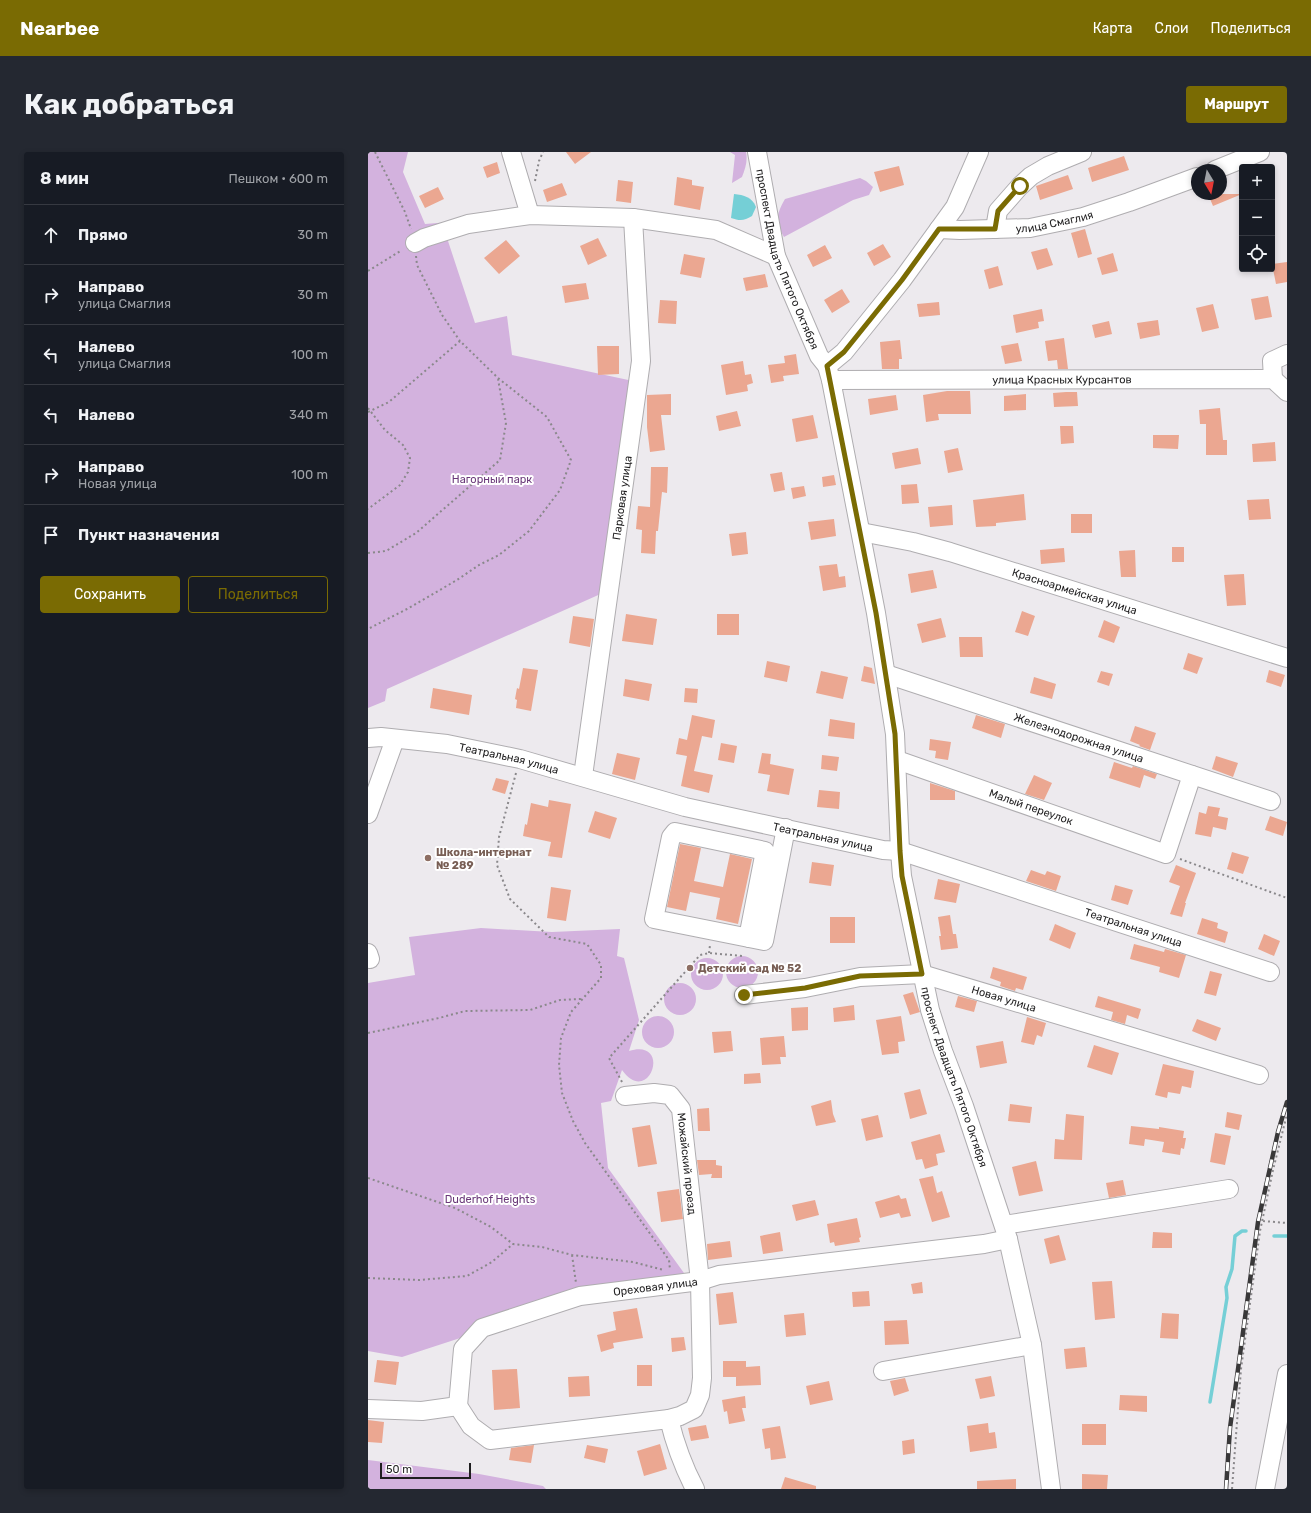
<!DOCTYPE html>
<html lang="ru">
<head>
<meta charset="utf-8">
<style>
	:root { --surface:#171b24; --page:#242831; --text:#f1f3f6; --muted:#9ea1a6; --line:#363941; --accent:#7a6b03 }
	body { margin:0; font-family:Rubik,sans-serif; background:var(--page); color:var(--text) }
	.controls { position:absolute; right:12px; top:12px; display:grid; overflow:hidden; border-radius:4px; box-shadow:0 2px 6px #0003 }
	.controls button { width:36px; height:36px; display:grid; place-items:center; padding:0; border:0; border-bottom:1px solid var(--line); background:var(--surface); color:var(--text); font:20px sans-serif }
	.compass { position:absolute; left:823px; top:12px; width:36px; height:36px; border-radius:50%; background:var(--surface); box-shadow:0 2px 6px #0003; rotate:170deg }
	.scale { position:absolute; left:12px; bottom:10px; width:91px; box-sizing:border-box; padding-left:4px; border:2px solid #1f1e1f; border-top:0; font-size:11px; line-height:14px; white-space:nowrap; color:#1f1e1f; -webkit-text-stroke:3px #fff; paint-order:stroke }
	.stop { position:absolute; width:12px; height:12px; margin:-9px; border:3px solid #7a6b03; border-radius:50%; background:#fff }
	.stop.end { background:#7a6b03; border-color:#fff; box-shadow:0 1px 4px #0008 }
	.list { margin:0; padding:0; list-style:none }
	h2 { display:flex; justify-content:space-between; align-items:center; height:52px; margin:0; padding:0 16px; font-size:17px }
	h2 small { font-size:13px; font-weight:400; color:var(--muted) }
	.list li { display:grid; grid-template-columns:26px 1fr auto; gap:12px; align-items:center; box-sizing:border-box; height:60px; padding:0 16px; border-top:1px solid var(--line) }
	.list b { display:block; font-size:15px; white-space:nowrap }
	.list p { margin:0; font-size:13px; white-space:nowrap; color:var(--muted) }
	.list em { font-size:13px; font-style:normal; color:var(--muted) }
	.actions { display:flex; gap:8px; padding:12px 16px }
	.actions a { flex:1; padding:9px 0; border:1px solid var(--accent); border-radius:4px; text-align:center; font-size:14px; color:var(--accent) }
	.actions .main { background:var(--accent); color:#fff }
	.icon { flex:none; width:22px; height:22px; fill:none; stroke:currentColor; stroke-width:2; stroke-linecap:round; stroke-linejoin:round }
	.map { position:relative; flex:none; width:919px; height:1337px; overflow:hidden; border-radius:4px }
	header { display:flex; align-items:center; gap:24px; box-sizing:border-box; height:56px; padding:0 20px; background:var(--accent); color:#fff }
	header strong { font-size:19px }
	nav { display:flex; gap:22px; margin-inline-start:auto; font-size:14px }
	.intro { display:flex; align-items:center; justify-content:space-between; box-sizing:border-box; height:96px; padding:0 24px }
	h1 { margin:0; font-size:28px }
	.button { padding:10px 18px; border-radius:4px; background:var(--accent); color:#fff; font-size:14px; font-weight:700 }
	main { display:flex; gap:24px; padding:0 24px }
	aside { flex:1; background:var(--surface); border-radius:4px; box-shadow:0 2px 6px #0003 }
	.map>svg:first-child { display:block }
	.green { fill:#d3b2de }
	.water { fill:#75cfd6 }
	.lines { fill:none; stroke-linecap:round; stroke-linejoin:round }
	.stream { stroke:#75cfd6; stroke-width:3.5 }
	.building { fill:#eba791 }
	.minor-casing { stroke:#afadb0; stroke-width:20 }
	.path { stroke:#8a888b; stroke-width:2; stroke-dasharray:2 3; stroke-linecap:butt }
	.minor { stroke:#fff; stroke-width:18 }
	.rail-casing { stroke:#393839; stroke-width:4.5 }
	.rail { stroke:#fff; stroke-width:3; stroke-dasharray:9; stroke-linecap:butt }
	.route { stroke:#7a6b03; stroke-width:5 }
	.education-dot { fill:#8d6e63; stroke:#fff; stroke-width:1.5 }
	.labels { text-anchor:middle; stroke-width:4; stroke-linejoin:round; paint-order:stroke }
	.street-label { font-size:11px; fill:#1f1e1f; stroke:#fff }
	.park-label { font-size:11px; fill:#6a3879; stroke:#fff }
	.education-label { font-size:11px; font-weight:bold; fill:#785e54; stroke:#fff; text-anchor:start }
</style>
</head>
<body>
<header>
<strong>Nearbee</strong>
<nav><a>Карта</a><a>Слои</a><a>Поделиться</a></nav>
</header>
<div class="intro"><h1>Как добраться</h1><a class="button">Маршрут</a></div>
<main>
<aside>
<h2>8 мин<small>Пешком · 600 m</small></h2>
<ul class="list">
<li><svg class="icon" aria-label="ahead" viewBox="0 0 24 24"><path d="M12 20V5M6 11l6-6 6 6"/></svg><div><b>Прямо</b></div><em>30 m</em></li>
<li><svg class="icon" aria-label="right" viewBox="0 0 24 24"><path d="M7 20v-9h11M14 6l5 5-5 5"/></svg><div><b>Направо</b><p>улица Смаглия</p></div><em>30 m</em></li>
<li><svg class="icon" aria-label="left" viewBox="0 0 24 24"><path d="M17 20v-9H6M10 6l-5 5 5 5"/></svg><div><b>Налево</b><p>улица Смаглия</p></div><em>100 m</em></li>
<li><svg class="icon" aria-label="left" viewBox="0 0 24 24"><path d="M17 20v-9H6M10 6l-5 5 5 5"/></svg><div><b>Налево</b></div><em>340 m</em></li>
<li><svg class="icon" aria-label="right" viewBox="0 0 24 24"><path d="M7 20v-9h11M14 6l5 5-5 5"/></svg><div><b>Направо</b><p>Новая улица</p></div><em>100 m</em></li>
<li><svg class="icon" aria-label="arrive" viewBox="0 0 24 24"><path d="M6 21V4h12l-3 4 3 4H6"/></svg><div><b>Пункт назначения</b></div></li>
</ul>
<div class="actions"><a class="main">Сохранить</a><a>Поделиться</a></div>
</aside>
<div class="map">
<svg width="919" height="1337" viewBox="0 0 919 1337">
	<rect width="100%" height="100%" fill="#edeaee"/>
	<!-- green -->
	<path class="green" d="M0,0H40L35,20L57,72L82,70L80,89L107,171L139,164L144,203L265,229L237,440L19,537L17,549L0,556Z
		M362,0H378C380,9 377,17 374,25L364,31L367,3Z
		M492,26L498,29L505,35L501,43L485,48L416,85C407,69 408,63 417,47Z
		M113,776L184,780L252,777L249,804L256,806L271,868L261,899C305,886 281,956 254,918L243,949L233,951L240,1016L316,1121L178,1158L34,1205L0,1199V831L47,823L41,785Z
		M358 820a16 16 0 1 1 32 0a16 16 0 1 1-32 0Z
		M323 822a16 16 0 1 1 32 0a16 16 0 1 1-32 0Z
		M296 847a16 16 0 1 1 32 0a16 16 0 1 1-32 0Z
		M274 880a16 16 0 1 1 32 0a16 16 0 1 1-32 0Z
		M0,1308L111,1322L175,1334L178,1337H0Z"/>
	<!-- water -->
	<path class="water" d="M366,42C376,43 384,45 388,55L384,64C376,69 372,69 363,66Z"/>
	<g class="lines">
		<!-- stream -->
		<path class="stream" d="M906,1084H919
			M842,1250L859,1146L858,1135L864,1117L867,1084L874,1079H878"/>
	</g>
	<!-- building -->
	<path class="building" d="M198,0H223L207,12Z
		M756,4L761,18L724,30L720,16Z
		M129,10L132,21L119,26L115,15Z
		M531,14L536,33L512,40L506,20Z
		M700,23L705,37L672,48L668,34Z
		M309,25L324,28V33L336,35L332,58L306,53Z
		M250,28L265,30L263,51L248,49Z
		M194,31L199,43L179,50L175,38Z
		M70,35L76,47L57,56L51,44Z
		M840,42H874L845,54Z
		M717,77L724,102L710,106L703,81Z
		M230,86L239,104L220,113L212,94Z
		M138,88L152,104L131,122L116,106Z
		M515,92L523,105L506,114L499,101Z
		M457,93L464,106L445,115L439,103Z
		M679,96L685,113L669,118L663,100Z
		M745,101L750,119L734,123L729,106Z
		M316,102L337,106L333,126L312,122Z
		M919,110V130L908,132L904,112Z
		M630,114L635,133L621,137L616,118Z
		M397,122L400,135L378,139L375,126Z
		M218,131L221,147L197,151L194,134Z
		M474,137L482,150L464,161L456,148Z
		M900,144L904,165L887,168L883,147Z
		M292,148L309,149L308,172L290,171Z
		M571,150L572,163L551,165L549,152Z
		M845,152L851,176L834,180L828,156Z
		M674,157L676,169L670,170L671,176L648,181L645,163Z
		M790,168L792,183L772,187L769,171Z
		M741,169L744,182L727,186L724,173Z
		M696,186L700,217H690L689,208L680,209L677,189Z
		M532,188L534,207H531V217H514L512,190Z
		M650,191L654,209L637,212L633,194Z
		M229,194H251V222L230,223Z
		M428,202L431,222L415,224L416,229L403,231L400,213L417,211L416,204Z
		M375,209L377,223L383,222L385,231L379,233L380,239L358,243L353,213Z
		M579,239H602L603,262H570L571,268L558,270L555,243Z
		M698,240H709L710,254L686,255L685,241Z
		M303,242V263H293L297,298L282,300L279,275V243Z
		M658,242V258L636,259V244Z
		M528,243L530,258L502,263L500,247Z
		M852,256L855,288H859V303H838V272H832L831,258Z
		M369,259L373,274L351,279L348,264Z
		M445,263L450,286L428,290L424,267Z
		M692,274H705L706,291L693,292Z
		M785,283H811L810,297L785,296Z
		M907,290L908,309L885,310L884,292Z
		M550,296L553,312L527,317L524,301Z
		M590,296L595,318L580,321L576,299Z
		M283,315H300L299,341L294,340L290,379H288L287,402L273,401L274,378L268,377L270,354L282,355Z
		M414,320L417,338L406,340L402,322Z
		M466,323L468,333L455,335L454,325Z
		M549,332L551,351L534,352L533,333Z
		M436,334L438,344L425,347L423,336Z
		M656,342L658,368L628,371V374L608,375L605,348Z
		M901,347L903,367L881,368L879,348Z
		M584,353L585,373L562,375L560,355Z
		M703,362H724V381H703Z
		M466,367L468,384L443,388L440,370Z
		M378,380L380,402L364,404L361,382Z
		M804,395H816V410H804Z
		M696,396L697,410L673,412L672,398Z
		M767,398L768,425H753L751,399Z
		M469,412L471,425L477,424L478,435L455,439L451,414Z
		M565,418L569,436L543,441L540,422Z
		M876,422L878,453L859,454L856,423Z
		M654,459L667,464L660,484L647,480Z
		M258,462L289,467L285,493L254,489Z
		M349,462H371V483H349Z
		M205,464L226,467L222,495L201,491Z
		M573,466L578,485L554,491L549,472Z
		M736,468L752,475L746,491L730,485Z
		M591,485H614L615,505H592Z
		M820,501L835,506L829,522L815,517Z
		M399,509L422,514L419,530L396,525Z
		M496,514L504,516L507,532L493,529Z
		M155,516L170,518L163,559L148,556L149,548L147,547L149,536L151,537Z
		M901,518L917,523L913,535L898,530Z
		M453,519L480,525L475,547L448,541Z
		M733,519L745,522L741,534L729,530Z
		M666,525L688,532L684,547L662,541Z
		M257,527L284,532L281,549L255,544Z
		M65,536L104,543L101,563L62,556Z
		M317,536L330,537L329,551L316,550Z
		M324,563L347,568L344,586L334,584L326,619L345,623L341,641L313,634L319,604L308,602L311,586L319,588Z
		M608,563L637,572L633,586L604,576Z
		M462,567L487,571L486,587L460,584Z
		M767,574L788,581L782,598L771,594L772,593L762,589Z
		M562,587L583,590L580,608L567,606L568,599L561,598Z
		M353,591L369,594L366,611L350,608Z
		M249,601L272,606L267,628L244,622Z
		M394,601L403,602L402,612L426,617L421,643L399,639L402,623L390,621Z
		M454,603L471,605L469,619L453,617Z
		M848,604L870,611L865,625L844,617Z
		M746,610L764,616L765,614L789,622L787,627L776,623L772,636L741,626Z
		M666,623L684,631L676,648L657,642Z
		M128,626L141,629L137,642L124,638Z
		M562,631L587,639V648H562Z
		M451,638L472,640L471,657L449,655Z
		M181,648L203,652L194,706L180,704L183,690L155,684L157,672L159,673L163,651L180,655Z
		M840,654L852,656L850,664L860,666L858,678L845,675L843,685L827,682L831,660L838,662Z
		M227,659L249,666L242,687L220,680Z
		M902,664L919,670L915,684L897,678Z
		M312,692L333,696L326,729L355,735L362,702L384,707L370,772L348,767L352,746L322,740L318,759L299,755Z
		M864,700L881,705L875,722L859,717Z
		M444,710L466,713L463,734L441,731Z
		M808,713L828,721L817,751H818L814,765L802,762L812,734L801,730Z
		M663,718L677,723L679,719L693,724L688,739L658,729Z
		M570,727L592,732L588,751L566,747Z
		M747,733L765,738L760,753L743,748Z
		M183,735L203,738L198,769L179,766Z
		M582,763L585,782H588L590,796L573,798L571,784H573L570,765Z
		M462,765H487V791H462Z
		M834,766L850,771L849,776L860,780L857,791L829,782Z
		M687,772L708,781L702,797L681,788Z
		M896,782L912,789L906,804L890,797Z
		M766,792L796,800L797,797L818,803L811,826L791,820L792,815L762,807Z
		M625,815L659,825L655,838L648,836L647,839L632,834L633,830L622,826Z
		M842,819L854,822L848,844L836,841Z
		M545,840L552,860L542,863L535,843Z
		M590,844L609,849L606,860L587,855Z
		M730,844L773,857L770,867L759,863L757,872L743,868L745,860L727,855Z
		M486,853L487,868L466,870L465,856Z
		M440,855V878L424,879L423,856Z
		M533,864L537,889L530,890L531,901L514,903L508,868Z
		M659,865L678,871L674,885L669,883L666,893L653,890Z
		M829,867L853,876L848,889L824,879Z
		M363,879L365,899L346,901L344,880Z
		M416,884L418,905H412L413,912L394,913L392,886Z
		M635,889L639,911L612,916L608,894Z
		M726,893L751,901L744,923L719,915Z
		M795,912L826,919L823,936L814,934L812,942L800,940L799,946L787,943Z
		M392,921L393,931L376,932V922Z
		M552,937L559,962L542,967L536,941Z
		M463,948L465,962L468,970L448,974L443,954Z
		M642,952L664,955L662,971L640,969Z
		M341,956L342,979H330L329,957Z
		M859,960L874,963L871,978L857,975Z
		M698,962L716,964L714,1008L686,1007L687,987L696,988Z
		M510,963L515,985L498,989L493,967Z
		M282,973L289,1012L270,1015L264,976Z
		M763,974L791,977V975L816,979L815,986H818L816,997L813,996L812,1003L794,1000L796,990L777,987L776,994L761,992Z
		M847,981L863,984L857,1013L842,1010Z
		M572,982L577,1000L568,1002L570,1013L557,1017L554,1007L548,1008L543,990Z
		M329,1008H348V1013L354,1014V1026H343L344,1022L331,1023Z
		M668,1009L675,1039L651,1044L644,1015Z
		M565,1024L569,1041L574,1039L582,1065L564,1070L551,1027Z
		M755,1028L758,1043L741,1046L738,1031Z
		M311,1037L315,1067L293,1070L289,1040Z
		M531,1043L533,1047L538,1046L543,1064L533,1066L531,1061L512,1066L507,1050Z
		M447,1048L451,1063L428,1069L424,1053Z
		M489,1066L493,1085L491,1086L492,1090L467,1094L466,1090L462,1091L459,1072Z
		M412,1080L415,1099L395,1102L392,1084Z
		M785,1080L804,1081V1096H784Z
		M691,1083L698,1108L682,1112L676,1087Z
		M362,1089L364,1105L340,1108L339,1092Z
		M744,1129L747,1166L727,1168L724,1130Z
		M554,1130L555,1141L545,1142L543,1132Z
		M501,1139L502,1154L485,1155L484,1140Z
		M365,1140L369,1171L351,1173L348,1142Z
		M269,1156L275,1186L245,1191L246,1196L233,1200L229,1183L248,1178L245,1160Z
		M436,1161L438,1183L418,1185L416,1163Z
		M794,1161L811,1162L810,1187L792,1186Z
		M539,1168L541,1192L517,1193L516,1169Z
		M316,1185L318,1198L304,1200L303,1186Z
		M717,1195L719,1215L698,1217L696,1197Z
		M9,1208L31,1210L28,1233L6,1230Z
		M355,1209H378V1215L392,1214L393,1233L368,1234V1225H355Z
		M269,1213H284V1234H269Z
		M149,1217L152,1256L126,1258L124,1218Z
		M221,1224L222,1244L201,1245L200,1225Z
		M623,1224L627,1244L612,1247L607,1227Z
		M537,1226L541,1239L526,1244L522,1229Z
		M461,1229L465,1248L442,1253L438,1234Z
		M752,1243L779,1244V1260L751,1258Z
		M377,1244L378,1256H374L377,1269L361,1272L359,1259L356,1260L354,1248Z
		M0,1268L16,1270L14,1291L0,1290Z
		M620,1271L621,1281L627,1280L629,1296L602,1300L599,1274Z
		M714,1272H738V1293H714Z
		M338,1273L341,1286L323,1289L320,1276Z
		M412,1274L418,1306L403,1308L402,1296L397,1297L394,1277Z
		M546,1287L547,1301L535,1303L534,1289Z
		M292,1292L299,1317L276,1324L269,1299Z
		M166,1293L163,1311L141,1308L143,1296Z
		M219,1293L240,1297L237,1311L216,1306Z
		M714,1322L740,1323L739,1337H714Z
		M417,1325L448,1334V1337H413Z
		M648,1327V1337H609V1329Z"/>
	<g class="lines">
		<!-- minor casing -->
		<g class="minor-casing">
			<g id="minor">
				<path d="M143,0L162,63"/>
				<path id="s1" d="M389,0L408,104L451,204L459,214L463,228L508,461L527,582L532,699L534,724L562,858L575,899L596,954L640,1087L664,1193L683,1337"/>
				<path d="M847,18L892,0"/>
				<path id="s2" d="M571,77L592,78L662,76L715,65L761,50L829,25"/>
				<path d="M627,77L630,59L652,34L663,24L680,14L714,0"/>
				<path d="M47,91L56,86L100,72L162,63L265,66L348,78L408,104"/>
				<path d="M459,214L476,200L534,128L587,55L611,0"/>
				<path d="M905,227L904,209L919,202"/>
				<path id="s3" d="M463,228L905,227L919,240"/>
				<path id="s4" d="M493,380L545,390L582,400L919,506"/>
				<path id="s5" d="M518,522L903,649"/>
				<path id="s6" d="M0,586L13,585L79,592L152,607L317,655L515,698L532,699L902,820"/>
				<path id="s7" d="M529,608L798,702L824,623"/>
				<path id="s8" d="M215,624L273,209L265,66"/>
				<path d="M0,662L27,587"/>
				<path d="M380,786L397,699L307,680L303,685L286,767L396,789L418,676"/>
				<path d="M0,801L2,807"/>
				<path id="s9" d="M376,843L437,836L492,825L554,822L891,923"/>
				<path id="s10" d="M257,944L286,941L302,943L313,957L332,1129L334,1226L332,1243L326,1257L312,1264L301,1267C307,1292 315,1314 327,1337"/>
				<path d="M636,1073L861,1037"/>
				<path d="M515,1219L664,1193"/>
				<path d="M90,1254L103,1274L122,1288L301,1267"/>
				<path id="s11" d="M0,1257L54,1259L90,1254L95,1197L114,1176L212,1144L332,1129L351,1123L616,1092L640,1087"/>
				<path d="M897,1337L919,1222"/>
			</g>
		</g>
		<!-- path -->
		<path class="path" d="M7,0L37,60L43,77
			M167,29L171,9L175,0
			M48,104L49,113L74,163L92,189
			M0,119L34,98
			M0,256L17,278L35,293L42,306L40,320L32,333L0,357
			M0,260L21,250L92,189L130,226L179,265L203,308L192,338L161,379L131,403L111,413L89,428L39,457L0,477
			M0,401L18,399L48,381L132,308L138,271L130,227
			M148,621L131,685L129,713L142,747L181,785L219,792L233,813V826L203,860L193,886L191,913L194,941L205,969L217,991L301,1108L302,1118
			M812,707L919,746
			M341,801L342,793
			M0,881L71,866L97,859L162,858L192,848L213,847
			M254,930L241,906L332,803L341,801L375,804
			M0,1026L87,1056L123,1075L145,1092L174,1095L204,1103L265,1110L296,1118
			M895,1069L919,1071
			M204,1103L208,1131
			M0,1126L51,1128L99,1124L124,1110L145,1092
			M864,1337L873,1217L892,1079L905,1018L919,962"/>
		<!-- minor -->
		<use href="#minor" class="minor"/>
		<!-- rail casing -->
		<g class="rail-casing">
			<path id="rail" d="M858,1337L862,1276L890,1070L910,980L919,950"/>
		</g>
		<!-- rail -->
		<use href="#rail" class="rail"/>
	</g>
	<g class="lines">
		<!-- route -->
		<path class="route" d="M376,843L437,836L492,824L554,822L534,724L532,699L527,582L508,461L459,214L476,200L534,128L571,77H627L630,59L652,34"/>
	</g>
	<!-- markers -->
	<g class="education-dot">
		<circle cx="60" cy="706" r="4"/>
		<circle cx="322" cy="816" r="4"/>
	</g>
	<g class="labels">
		<!-- street labels -->
		<g class="street-label">
			<text dy="4" stroke="none"><textPath href="#s2" startOffset="116">улица Смаглия</textPath></text>
			<text dy="4" stroke="none"><textPath href="#s1" startOffset="112">проспект Двадцать Пятого Октября</textPath></text>
			<text dy="4" stroke="none"><textPath href="#s3" startOffset="231">улица Красных Курсантов</textPath></text>
			<text dy="4" stroke="none"><textPath href="#s8" startOffset="281">Парковая улица</textPath></text>
			<text dy="4" stroke="none"><textPath href="#s4" startOffset="222">Красноармейская улица</textPath></text>
			<text dy="4" stroke="none"><textPath href="#s5" startOffset="203">Железнодорожная улица</textPath></text>
			<text dy="4" stroke="none"><textPath href="#s6" startOffset="143">Театральная улица</textPath></text>
			<text dy="4" stroke="none"><textPath href="#s7" startOffset="142">Малый переулок</textPath></text>
			<text dy="4" stroke="none"><textPath href="#s6" startOffset="467">Театральная улица</textPath></text>
			<text dy="4" stroke="none"><textPath href="#s6" startOffset="791">Театральная улица</textPath></text>
			<text dy="4" stroke="none"><textPath href="#s9" startOffset="265">Новая улица</textPath></text>
			<text dy="4" stroke="none"><textPath href="#s1" startOffset="952">проспект Двадцать Пятого Октября</textPath></text>
			<text dy="4" stroke="none"><textPath href="#s10" startOffset="118">Можайский проезд</textPath></text>
			<text dy="4" stroke="none"><textPath href="#s11" startOffset="355">Ореховая улица</textPath></text>
		</g>
		<!-- park labels -->
		<g class="park-label">
			<text x="124" y="331">Нагорный парк</text>
			<text x="122" y="1051">Duderhof Heights</text>
		</g>
		<!-- education labels -->
		<g class="education-label">
			<text x="68" y="704">Школа-интернат<tspan x="68" dy="13">№ 289</tspan></text>
			<text x="330" y="820">Детский сад № 52</text>
		</g>
	</g>
</svg>
<div class="controls">
<button>+</button>
<button>−</button>
<button><svg class="icon" aria-label="locate" viewBox="0 0 24 24"><circle cx="12" cy="12" r="6"/><path d="M12 2v4M12 18v4M2 12h4M18 12h4"/></svg></button>
</div>
<svg class="compass" viewBox="-18 -18 36 36"><path d="M0-13l5 13h-10z" fill="#e53935"/><path d="M0 13l5-13h-10z" fill="#9ea1a6"/></svg>
<div class="scale">50 m</div>
<div class="stop" style="left:652px;top:34px"></div>
<div class="stop end" style="left:376px;top:843px"></div>
</div>
</main>
</body>
</html>
